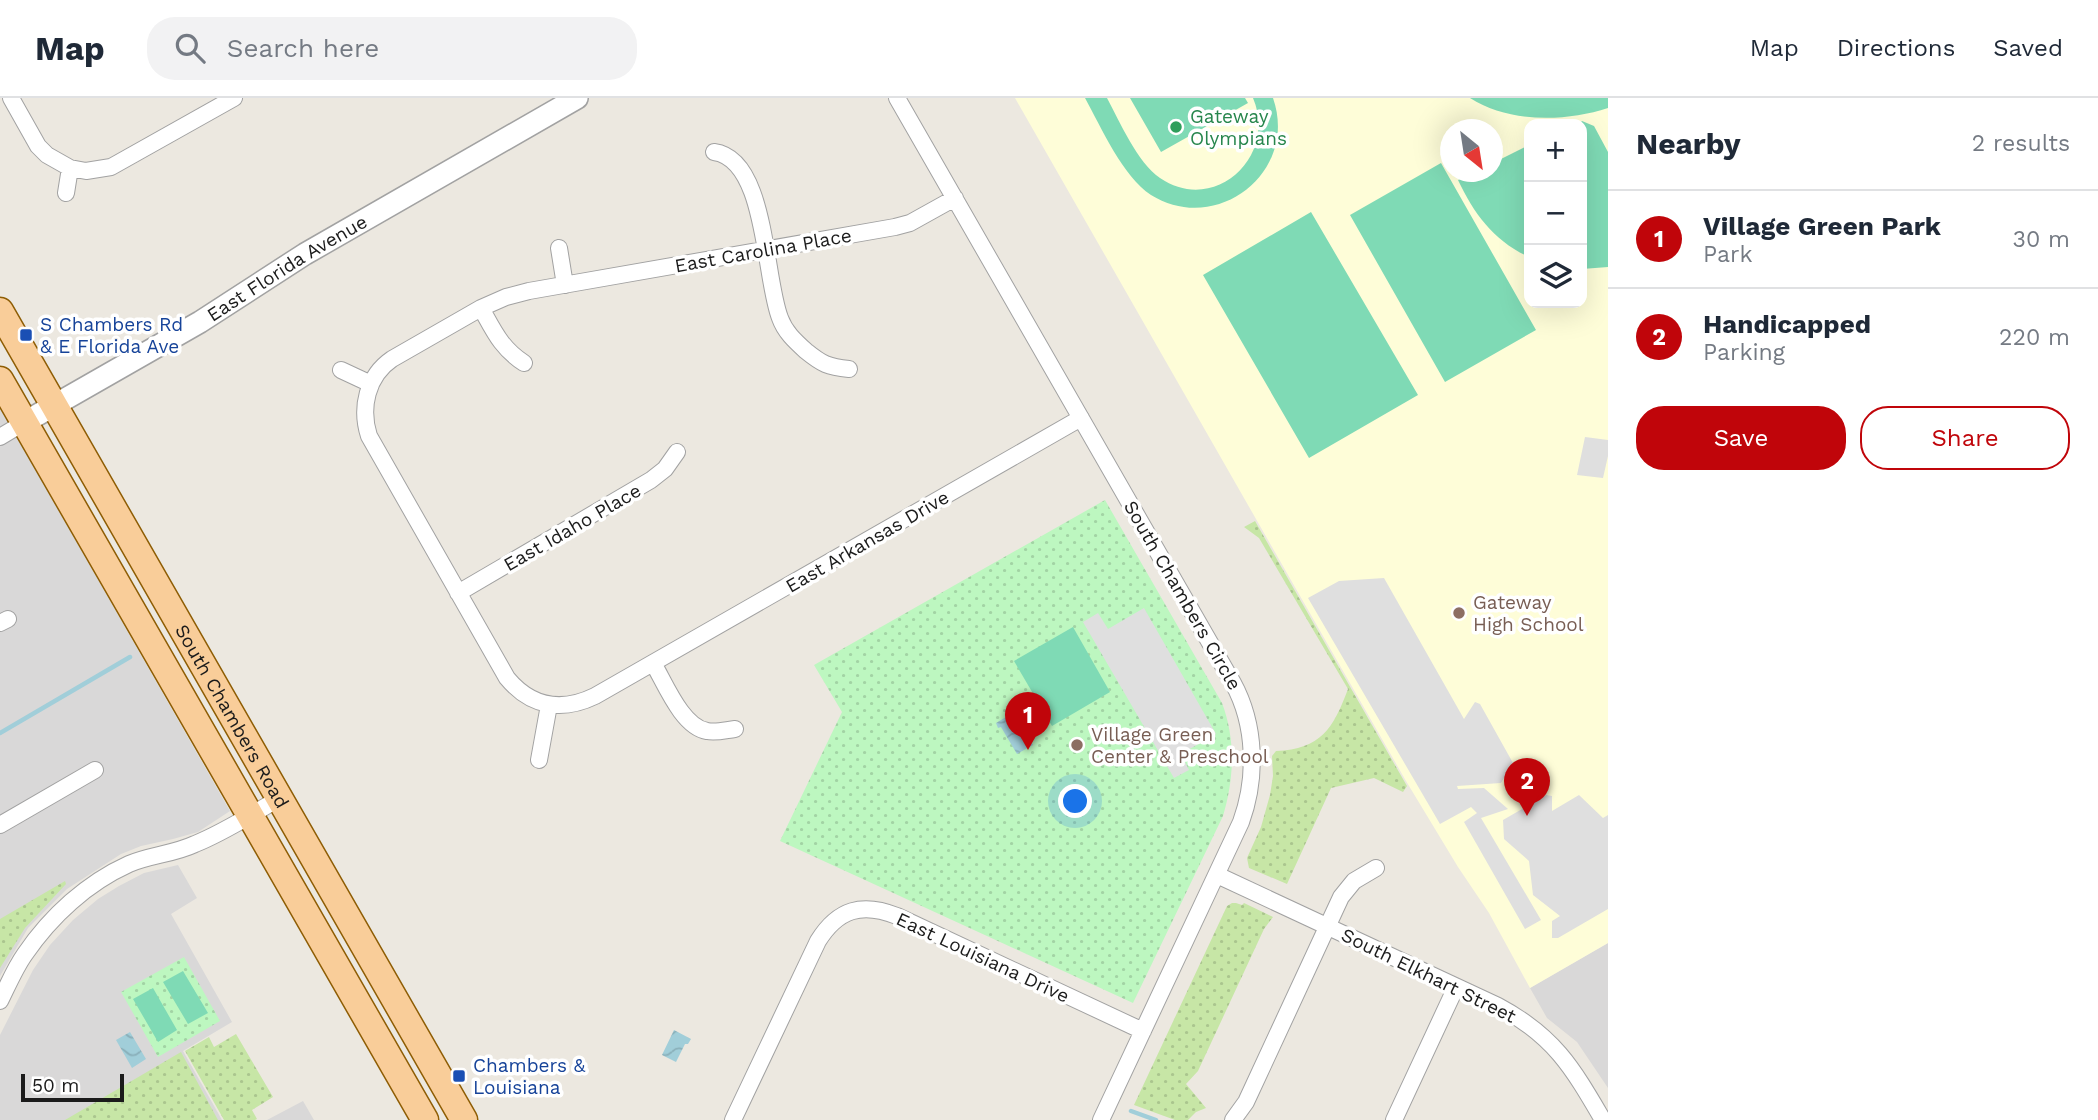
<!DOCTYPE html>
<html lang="en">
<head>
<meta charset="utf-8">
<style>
	:root { --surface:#fff; --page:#f2f2f3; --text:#1f2937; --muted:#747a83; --line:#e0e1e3; --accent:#c0050a }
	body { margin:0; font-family:"Work Sans",sans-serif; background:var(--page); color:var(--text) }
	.controls { position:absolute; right:21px; top:21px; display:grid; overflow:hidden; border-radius:14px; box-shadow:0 7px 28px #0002 }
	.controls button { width:63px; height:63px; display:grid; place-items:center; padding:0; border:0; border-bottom:2px solid var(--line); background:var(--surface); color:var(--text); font:35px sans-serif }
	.compass { position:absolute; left:1440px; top:21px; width:63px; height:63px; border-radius:50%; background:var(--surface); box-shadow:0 7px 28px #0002; rotate:150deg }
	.scale { position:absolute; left:21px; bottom:18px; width:103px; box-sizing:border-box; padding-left:7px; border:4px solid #1b1b1b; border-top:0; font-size:19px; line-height:24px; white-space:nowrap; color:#1b1b1b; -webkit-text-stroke:5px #fff; paint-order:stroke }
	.you { position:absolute; left:1076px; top:704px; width:24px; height:24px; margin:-18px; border:5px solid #fff; border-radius:50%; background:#1a73e8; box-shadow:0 0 0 10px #1a73e833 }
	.badge { display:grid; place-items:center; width:46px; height:46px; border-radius:50%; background:var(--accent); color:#fff; font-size:23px; font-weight:700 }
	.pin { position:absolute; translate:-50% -58px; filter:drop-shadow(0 2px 4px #0008) }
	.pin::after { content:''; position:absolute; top:37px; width:24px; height:21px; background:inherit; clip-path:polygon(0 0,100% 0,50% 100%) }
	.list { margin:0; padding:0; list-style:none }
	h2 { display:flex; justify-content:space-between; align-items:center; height:91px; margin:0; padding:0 28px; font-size:30px }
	h2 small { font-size:23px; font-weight:400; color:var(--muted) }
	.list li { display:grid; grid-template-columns:46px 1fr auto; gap:21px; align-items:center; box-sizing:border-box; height:98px; padding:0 28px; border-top:2px solid var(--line) }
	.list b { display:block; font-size:26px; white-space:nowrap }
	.list p { margin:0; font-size:23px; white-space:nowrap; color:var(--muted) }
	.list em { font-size:23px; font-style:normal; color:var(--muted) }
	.actions { display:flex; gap:14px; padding:21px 28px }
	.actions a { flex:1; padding:16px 0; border:2px solid var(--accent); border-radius:28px; text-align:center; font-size:24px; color:var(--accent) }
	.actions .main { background:var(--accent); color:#fff }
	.icon { flex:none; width:38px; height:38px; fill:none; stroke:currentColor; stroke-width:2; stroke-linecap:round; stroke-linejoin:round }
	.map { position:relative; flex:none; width:1608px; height:1022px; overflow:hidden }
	header { display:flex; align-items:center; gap:42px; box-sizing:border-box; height:98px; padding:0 35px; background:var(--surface); border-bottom:2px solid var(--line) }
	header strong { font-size:33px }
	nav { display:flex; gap:38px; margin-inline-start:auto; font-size:24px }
	.search { width:490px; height:63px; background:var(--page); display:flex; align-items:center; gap:18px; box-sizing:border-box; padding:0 24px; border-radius:28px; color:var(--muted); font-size:26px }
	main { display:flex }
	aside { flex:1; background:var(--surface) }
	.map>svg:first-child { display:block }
	.residential { fill:#d9d8d8 }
	.education { fill:#fefdd8; fill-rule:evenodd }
	.grass { fill:url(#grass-dots) }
	.park { fill:url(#park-dots) }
	.pitch { fill:#7fdab5 }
	.parking { fill:#dfdfdf }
	.water { fill:url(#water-waves) }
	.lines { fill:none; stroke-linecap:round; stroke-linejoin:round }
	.stream { stroke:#a1ced9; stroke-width:4.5 }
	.minor-casing { stroke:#a2a2a2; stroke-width:18 }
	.tertiary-casing { stroke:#a2a2a2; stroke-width:24 }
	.primary-casing { stroke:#8e5d04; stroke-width:29 }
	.minor { stroke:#fff; stroke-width:16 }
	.tertiary { stroke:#fff; stroke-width:21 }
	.primary { stroke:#f9cd99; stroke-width:26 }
	.leisure-dot { fill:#2e9e5b; stroke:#fff; stroke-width:2.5 }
	.transit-dot { fill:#1a4fb4; stroke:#fff; stroke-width:2.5 }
	.education-dot { fill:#8d6e63; stroke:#fff; stroke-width:2.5 }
	.labels { text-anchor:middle; stroke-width:7; stroke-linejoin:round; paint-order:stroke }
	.leisure-label { font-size:19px; fill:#27864d; stroke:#fff; text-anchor:start }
	.street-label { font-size:19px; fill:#1b1b1b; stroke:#fff }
	.transit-label { font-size:19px; fill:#164399; stroke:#fff; text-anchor:start }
	.education-label { font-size:19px; fill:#785e54; stroke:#fff; text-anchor:start }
</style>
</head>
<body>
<header>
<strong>Map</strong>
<div class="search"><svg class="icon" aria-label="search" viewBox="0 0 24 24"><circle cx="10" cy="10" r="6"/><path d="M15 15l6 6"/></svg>Search here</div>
<nav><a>Map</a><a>Directions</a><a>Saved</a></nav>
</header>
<main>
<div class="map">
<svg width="1608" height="1022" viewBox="0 0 1608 1022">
	<defs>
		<pattern id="grass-dots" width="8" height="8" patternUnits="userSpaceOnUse" patternTransform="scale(1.75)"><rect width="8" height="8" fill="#c7e6a6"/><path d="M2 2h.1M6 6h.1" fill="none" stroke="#aac58e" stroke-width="1.8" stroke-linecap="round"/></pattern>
		<pattern id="park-dots" width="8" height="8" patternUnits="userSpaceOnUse" patternTransform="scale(1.75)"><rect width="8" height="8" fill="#bdf7c0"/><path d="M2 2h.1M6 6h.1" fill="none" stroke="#a2d3a4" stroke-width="1.8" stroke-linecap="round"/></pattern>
		<pattern id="water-waves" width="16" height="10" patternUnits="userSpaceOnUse" patternTransform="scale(1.75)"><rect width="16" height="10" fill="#a1ced9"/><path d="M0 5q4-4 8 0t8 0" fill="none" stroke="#8ab0ba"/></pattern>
	</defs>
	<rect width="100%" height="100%" fill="#ece8e0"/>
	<!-- residential -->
	<path class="residential" d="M0,310L230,713L198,734L173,741L141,748L121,756L67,791L28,830L0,878Z
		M178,767L197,800L171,816L232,924L183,953L222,1022H0V937L33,872L50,847L73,822L98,801L119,788L144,775Z
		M1608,845V990L1577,944L1547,920L1530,890Z
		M303,1003L314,1022H267Z"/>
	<!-- education -->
	<path class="education" d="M1015,0H1608V845L1530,890L1489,815L1458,769L1406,683ZM1529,26H1582V205H1529ZM1450,32H1492V74H1450Z"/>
	<!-- grass -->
	<path class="grass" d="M1255,423L1407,688L1403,694L1374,680L1331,690L1287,786L1249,770L1247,760L1261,729L1270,697L1273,678L1272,658L1276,653C1321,651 1333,631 1348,591L1259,440L1244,429Z
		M65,783L66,786L25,830L0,870V821Z
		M1232,805H1236L1242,807L1244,805L1273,819L1264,831L1198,973L1186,986L1206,1010L1196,1014L1188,1022H1175L1134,1007L1227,808Z
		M236,936L273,999L252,1012L257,1021L255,1022H224L185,953L209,939L214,949Z
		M181,954L218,1022H65Z"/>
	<!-- park -->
	<path class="park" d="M1105,402L1222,605C1236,642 1234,681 1223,718L1133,905L780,743L842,614L814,567Z
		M184,859L220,923L158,959L121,894Z"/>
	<!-- pitch -->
	<path class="pitch" d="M1085,0H1107C1120,24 1137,64 1160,80C1214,117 1278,59 1253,0H1273C1299,74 1217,138 1151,97C1123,79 1101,29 1085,0Z
		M1130,0H1245L1248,5L1161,54Z
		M1470,0H1608V10C1565,24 1509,25 1470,0Z
		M1582,23L1594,28L1608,54V169L1582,171V26H1577Z
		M1529,47V159C1494,143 1474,116 1458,82L1475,74H1492L1493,65Z
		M1441,65L1536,232L1445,284L1350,117Z
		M1311,114L1418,297L1309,360L1203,177Z
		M1073,529L1110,594L1052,628L1014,563Z
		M183,873L208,915L188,926L163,884Z
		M153,890L177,932L158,944L133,901Z"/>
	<!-- parking -->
	<path class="parking" d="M1585,339L1608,342V358L1603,380L1577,377Z
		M1384,480L1464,621L1475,604L1480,606L1513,665L1501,685L1457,688L1458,691L1484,690L1508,711L1481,720L1541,822L1525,831L1464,724L1477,715L1471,709L1440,726L1308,500L1339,483Z
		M1144,510L1216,636L1181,656L1189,672L1174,680L1083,524L1098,515L1108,531Z
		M1546,697L1552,698V713L1579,697L1603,720L1608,717V811L1558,840H1552V823L1560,818L1533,797L1529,763L1504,741L1503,722Z"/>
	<!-- water -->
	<path class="water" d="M1016,613L1019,618L1017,620L1033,647L1017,656L1001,629L998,630L996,625Z
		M674,932L691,941L688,946H685L676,964L662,957Z
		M130,934L146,961L132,970L116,942Z"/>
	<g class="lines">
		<!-- stream -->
		<path class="stream" d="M0,635L130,559
			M1131,1013L1156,1022"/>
		<!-- minor casing -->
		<g class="minor-casing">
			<path id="minor" d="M11,0L38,48L47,57L70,70L86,73L111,69L234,0
				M897,0L1233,585C1256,627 1257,680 1241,724L1101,1022
				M714,54C767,61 764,180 780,220C785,234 795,243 806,253C822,266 828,269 849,271
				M66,95L70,70
				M955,100L910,125L895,129L529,193L506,199L481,210L392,261C367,278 360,310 369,338L507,580C531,609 562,614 595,598L1081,320
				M559,150L565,187
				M481,210C494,233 501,250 524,265
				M341,272L371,286
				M0,339L25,324
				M458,495L651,382L665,371L677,354
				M0,525L8,521
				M653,565C665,585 682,629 707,633C716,635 726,632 735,631
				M539,662L549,607
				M0,727L95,672
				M1217,777L1498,908C1554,938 1572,969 1603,1022
				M0,903C8,887 15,870 25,856C51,818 87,785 129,766C150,757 174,756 195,746C225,734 252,716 280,700
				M733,1022L818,843C838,811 862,804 897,818L1143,933
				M1233,1022L1246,1004L1341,799L1354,783L1376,770
				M1394,1022L1456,889"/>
		</g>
		<!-- tertiary casing -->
		<g class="tertiary-casing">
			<g id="tertiary">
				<path id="s1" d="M25,324L200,224L305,156L577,0"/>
			</g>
		</g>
		<!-- primary casing -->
		<g class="primary-casing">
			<g id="primary">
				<path id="s2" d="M0,213L464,1022"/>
				<path d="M0,282L425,1022"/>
			</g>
		</g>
		<!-- minor -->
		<use href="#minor" class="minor"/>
		<!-- tertiary -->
		<use href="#tertiary" class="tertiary"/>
		<!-- primary -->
		<use href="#primary" class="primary"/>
	</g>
	<!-- markers -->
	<circle class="leisure-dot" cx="1176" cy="29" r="7"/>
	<g class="transit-dot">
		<rect x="19" y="230" width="14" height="14" rx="3.5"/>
		<rect x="452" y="971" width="14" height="14" rx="3.5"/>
	</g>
	<g class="education-dot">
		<circle cx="1459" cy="515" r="7"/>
		<circle cx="1077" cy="647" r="7"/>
	</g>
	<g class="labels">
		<!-- leisure labels -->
		<g class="leisure-label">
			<text x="1190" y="25">Gateway<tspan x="1190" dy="22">Olympians</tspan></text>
		</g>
		<!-- street labels -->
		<g class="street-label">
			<text transform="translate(763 152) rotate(-10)" y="7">East Carolina Place</text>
			<text dy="7" stroke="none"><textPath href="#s1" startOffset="304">East Florida Avenue</textPath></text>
			<text transform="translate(572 429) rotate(-30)" y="7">East Idaho Place</text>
			<text transform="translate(867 443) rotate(-30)" y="7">East Arkansas Drive</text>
			<text transform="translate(1183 497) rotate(60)" y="7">South Chambers Circle</text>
			<text dy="7" stroke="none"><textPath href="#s2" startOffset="467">South Chambers Road</textPath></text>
			<text transform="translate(983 859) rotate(25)" y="7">East Louisiana Drive</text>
			<text transform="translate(1429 877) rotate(26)" y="7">South Elkhart Street</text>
		</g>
		<!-- transit labels -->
		<g class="transit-label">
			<text x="40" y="233">S Chambers Rd<tspan x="40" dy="22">&amp; E Florida Ave</tspan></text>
			<text x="473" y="974">Chambers &amp;<tspan x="473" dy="22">Louisiana</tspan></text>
		</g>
		<!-- education labels -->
		<g class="education-label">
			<text x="1473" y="511">Gateway<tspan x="1473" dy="22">High School</tspan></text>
			<text x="1091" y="643">Village Green<tspan x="1091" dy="22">Center &amp; Preschool</tspan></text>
		</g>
	</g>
</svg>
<div class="controls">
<button>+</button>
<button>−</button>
<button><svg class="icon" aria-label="layers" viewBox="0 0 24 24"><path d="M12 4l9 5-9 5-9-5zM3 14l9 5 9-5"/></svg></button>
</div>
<svg class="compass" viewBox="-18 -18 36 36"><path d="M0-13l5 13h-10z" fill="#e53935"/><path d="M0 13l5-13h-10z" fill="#747a83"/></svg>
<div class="scale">50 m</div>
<div class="you"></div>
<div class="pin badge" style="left:1028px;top:652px">1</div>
<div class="pin badge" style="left:1527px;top:718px">2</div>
</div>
<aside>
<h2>Nearby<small>2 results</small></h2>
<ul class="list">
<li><span class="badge">1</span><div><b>Village Green Park</b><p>Park</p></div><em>30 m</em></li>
<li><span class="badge">2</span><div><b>Handicapped</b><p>Parking</p></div><em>220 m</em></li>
</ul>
<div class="actions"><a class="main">Save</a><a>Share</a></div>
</aside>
</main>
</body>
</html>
